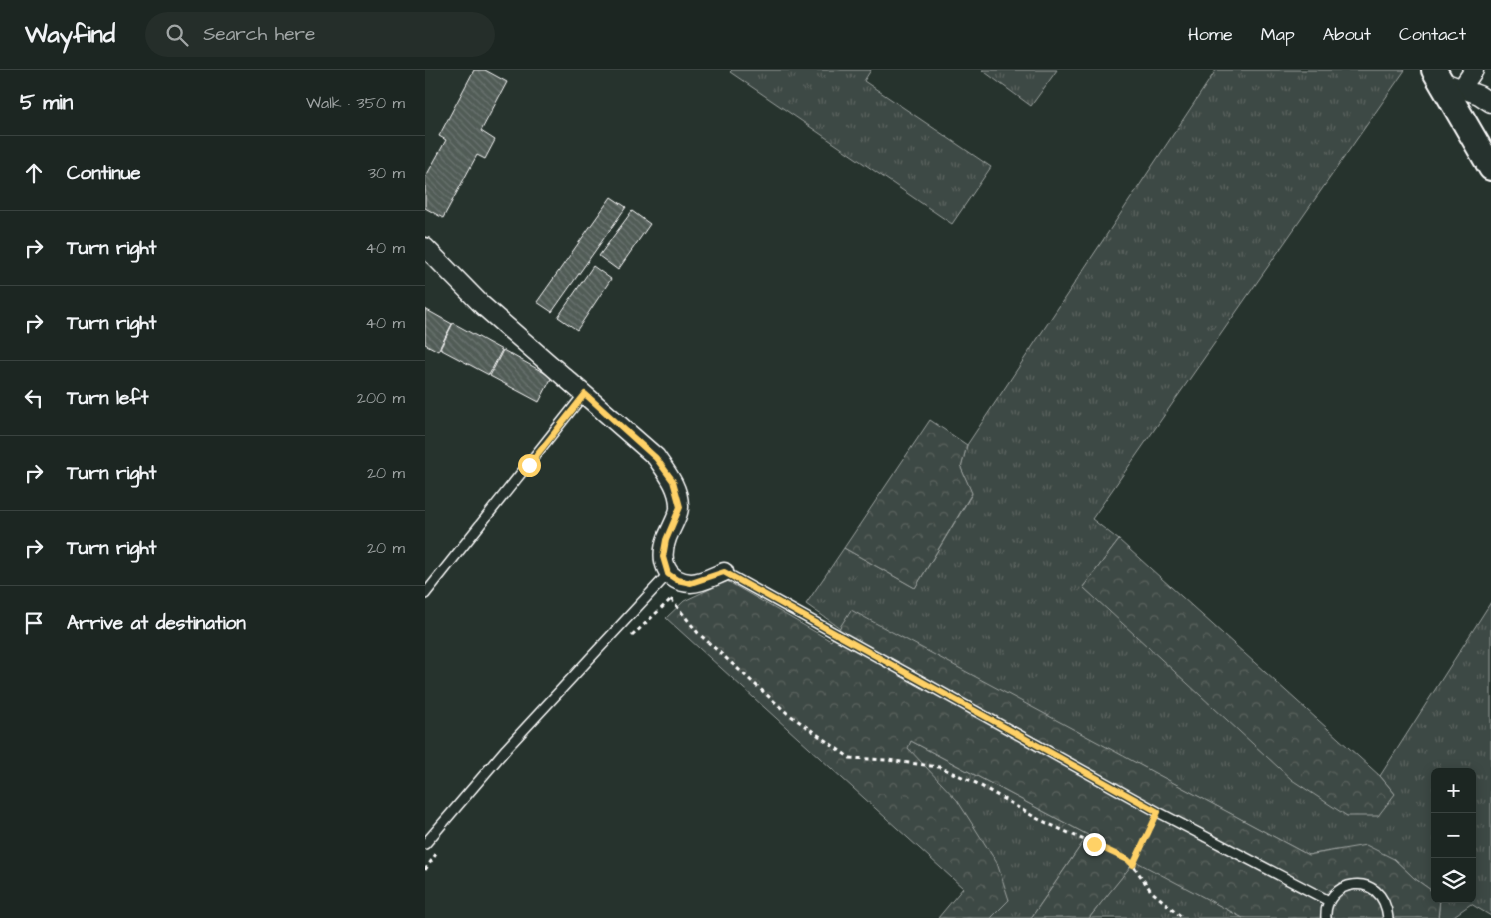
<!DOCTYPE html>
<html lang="en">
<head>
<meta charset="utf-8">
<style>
	:root { --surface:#1c2622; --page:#252e2a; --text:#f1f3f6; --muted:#a0a5a5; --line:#3a4340 }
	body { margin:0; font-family:"Architects Daughter",sans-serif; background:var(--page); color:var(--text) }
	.controls { position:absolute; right:15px; bottom:15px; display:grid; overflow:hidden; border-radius:8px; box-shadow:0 2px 12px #0003 }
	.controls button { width:45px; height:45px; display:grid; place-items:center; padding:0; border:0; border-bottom:1px solid var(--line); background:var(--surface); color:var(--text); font:25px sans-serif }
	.stop { position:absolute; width:15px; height:15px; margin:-11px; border:4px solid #ffd166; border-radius:50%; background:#fff }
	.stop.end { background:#ffd166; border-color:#fff; box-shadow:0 1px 5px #0008 }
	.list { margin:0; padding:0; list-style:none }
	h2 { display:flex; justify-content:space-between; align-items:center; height:65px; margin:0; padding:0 20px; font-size:21px }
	h2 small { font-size:16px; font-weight:400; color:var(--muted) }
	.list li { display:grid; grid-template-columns:32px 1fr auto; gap:15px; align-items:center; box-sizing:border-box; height:75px; padding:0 20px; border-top:1px solid var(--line) }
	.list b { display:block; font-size:19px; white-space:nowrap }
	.list em { font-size:16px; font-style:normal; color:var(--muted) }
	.icon { flex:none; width:28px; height:28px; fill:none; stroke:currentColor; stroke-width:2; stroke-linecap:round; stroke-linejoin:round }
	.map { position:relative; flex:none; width:1066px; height:848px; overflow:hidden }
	header { display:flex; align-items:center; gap:30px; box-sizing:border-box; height:70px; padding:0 25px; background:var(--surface); border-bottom:1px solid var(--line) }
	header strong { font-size:24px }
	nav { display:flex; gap:28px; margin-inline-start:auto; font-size:18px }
	.search { width:350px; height:45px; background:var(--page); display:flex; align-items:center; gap:12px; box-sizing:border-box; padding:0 18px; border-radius:28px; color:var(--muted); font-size:19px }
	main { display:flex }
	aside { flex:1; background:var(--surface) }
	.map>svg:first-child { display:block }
	.grass { fill:url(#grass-tufts); stroke:#9ea4a2 }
	.forest { fill:url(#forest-crowns); stroke:#9ea4a2 }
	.building { fill:url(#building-back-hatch); stroke:#fff }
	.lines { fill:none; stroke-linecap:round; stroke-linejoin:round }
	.lane-casing { stroke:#fff; stroke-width:12 }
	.street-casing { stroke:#fff; stroke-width:21 }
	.secondary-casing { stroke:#fff; stroke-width:28 }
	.path { stroke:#fff; stroke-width:3; stroke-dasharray:4 4; stroke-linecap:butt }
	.lane { stroke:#26332d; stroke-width:9 }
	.street { stroke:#26332d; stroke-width:18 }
	.secondary { stroke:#26332d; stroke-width:24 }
	.route { stroke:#ffd166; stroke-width:6 }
</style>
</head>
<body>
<header>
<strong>Wayfind</strong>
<div class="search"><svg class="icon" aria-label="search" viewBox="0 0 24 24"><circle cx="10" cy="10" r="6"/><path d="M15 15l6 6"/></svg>Search here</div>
<nav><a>Home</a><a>Map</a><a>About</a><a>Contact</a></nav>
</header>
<main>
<aside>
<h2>5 min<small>Walk · 350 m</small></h2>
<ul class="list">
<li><svg class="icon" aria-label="ahead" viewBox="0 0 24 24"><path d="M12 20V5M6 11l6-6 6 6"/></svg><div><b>Continue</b></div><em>30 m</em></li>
<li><svg class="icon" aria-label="right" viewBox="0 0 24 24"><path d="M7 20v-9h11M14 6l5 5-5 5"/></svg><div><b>Turn right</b></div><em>40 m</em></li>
<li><svg class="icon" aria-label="right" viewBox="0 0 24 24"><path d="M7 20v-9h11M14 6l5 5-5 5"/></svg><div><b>Turn right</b></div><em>40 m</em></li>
<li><svg class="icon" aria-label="left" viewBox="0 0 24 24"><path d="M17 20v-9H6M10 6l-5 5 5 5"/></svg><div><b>Turn left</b></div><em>200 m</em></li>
<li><svg class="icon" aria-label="right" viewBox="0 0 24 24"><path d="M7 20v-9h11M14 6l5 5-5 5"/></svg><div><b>Turn right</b></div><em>20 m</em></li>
<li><svg class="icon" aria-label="right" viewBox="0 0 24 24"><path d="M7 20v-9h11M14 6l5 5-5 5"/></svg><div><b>Turn right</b></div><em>20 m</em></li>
<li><svg class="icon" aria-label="arrive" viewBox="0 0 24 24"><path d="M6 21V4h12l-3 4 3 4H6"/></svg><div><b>Arrive at destination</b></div></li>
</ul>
</aside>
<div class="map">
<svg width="1066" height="848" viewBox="0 0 1066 848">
	<defs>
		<pattern id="grass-tufts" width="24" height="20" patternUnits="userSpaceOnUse" patternTransform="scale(1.25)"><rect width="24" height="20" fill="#3e4944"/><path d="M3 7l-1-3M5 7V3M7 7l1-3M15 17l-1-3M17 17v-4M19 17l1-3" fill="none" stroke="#5b6460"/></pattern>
		<pattern id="forest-crowns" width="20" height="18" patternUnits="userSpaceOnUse" patternTransform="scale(1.25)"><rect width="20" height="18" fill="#3e4944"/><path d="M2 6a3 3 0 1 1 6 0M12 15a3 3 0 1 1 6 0" fill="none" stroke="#5b6460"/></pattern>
		<pattern id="building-back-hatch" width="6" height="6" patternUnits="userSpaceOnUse" patternTransform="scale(1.25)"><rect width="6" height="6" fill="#515c57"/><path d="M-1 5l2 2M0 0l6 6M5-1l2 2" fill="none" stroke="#6b7470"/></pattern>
	</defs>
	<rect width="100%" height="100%" fill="#26332d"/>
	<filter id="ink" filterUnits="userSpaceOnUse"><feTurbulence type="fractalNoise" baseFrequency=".02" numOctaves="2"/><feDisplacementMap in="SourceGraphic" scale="10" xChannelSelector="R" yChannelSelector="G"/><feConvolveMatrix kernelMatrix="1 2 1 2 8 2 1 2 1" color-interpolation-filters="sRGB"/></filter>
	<g filter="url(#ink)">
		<!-- grass -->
		<path class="grass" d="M307,0H446L439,11L566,97L527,154L305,2Z
			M557,0H632L606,36Z
			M791,0H980L667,449L694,470L658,517L922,746L970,724L955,706L1066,532V846L1046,834L1026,848H1013L1015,829H1047V702H1010V823L989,808L969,789L911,780L883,785L426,541L415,558L381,534L419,478L490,518L547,424L536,398L542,375Z
			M486,671L663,765L606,848H566L584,830L482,678Z
			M710,790L818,848H664Z"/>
		<!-- forest -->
		<path class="forest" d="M505,350L542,375L536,398L547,423L490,518L419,478Z
			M694,470L955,706L970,724L953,746H922L867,710L658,517Z
			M302,511L406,571L426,540L883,785L941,775L969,789L989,808L1010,823V829H1015L1013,848H818L710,791L664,848H606L663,765L486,671L483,678L532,730L572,793L584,830L566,848H513L538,818L241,548L259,531Z"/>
		<!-- building -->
		<path class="building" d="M49,0H60L82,12L56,61L70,70L60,89L52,85L18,148L0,138V108L21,70L14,66Z
			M186,127L201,137L127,242L112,232Z
			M207,141L225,154L193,200L174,186Z
			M168,196L186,209L152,260L133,247Z
			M0,239L27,254L13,281L0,274Z
			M28,253L77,280L64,305L15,279Z
			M78,280L127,307L114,332L65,306Z"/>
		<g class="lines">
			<!-- lane casing -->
			<g class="lane-casing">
				<path id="lane" d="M299,502L733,742L904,831
					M0,524L159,324
					M0,774L81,679L243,504
					M901,848C898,810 958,797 963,848"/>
			</g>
			<!-- street casing -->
			<g class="street-casing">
				<path id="street" d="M1016,11L1054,25L1066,33
					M1036,19L1049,0
					M0,177L57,235L231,387C241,402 254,417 254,436C255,443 245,460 242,468C234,489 240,512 266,513C277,513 289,506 299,502"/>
			</g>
			<!-- secondary casing -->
			<g class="secondary-casing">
				<path id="secondary" d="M1009,0L1066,98"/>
			</g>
			<!-- path -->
			<path class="path" d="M246,529L273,563L362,643L425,688L462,690L514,697L551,713L613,749L703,790L708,795
				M207,566L246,529
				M728,754L708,795L726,821L758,848
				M0,800L11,784"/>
			<!-- lane -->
			<use href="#lane" class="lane"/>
			<!-- street -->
			<use href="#street" class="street"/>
			<!-- secondary -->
			<use href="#secondary" class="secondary"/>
		</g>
	</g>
	<g class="lines" filter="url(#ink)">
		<!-- route -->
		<path class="route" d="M104,395L160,324L231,388L248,411L255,437L241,470L238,487L243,504L252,510L266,513L299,502L733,742L708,795L703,790L669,774"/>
	</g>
</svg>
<div class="controls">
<button>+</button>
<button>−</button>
<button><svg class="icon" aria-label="layers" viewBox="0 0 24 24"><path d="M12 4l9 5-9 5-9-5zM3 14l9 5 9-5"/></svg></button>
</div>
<div class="stop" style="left:104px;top:395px"></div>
<div class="stop end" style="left:669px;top:774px"></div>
</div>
</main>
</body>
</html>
